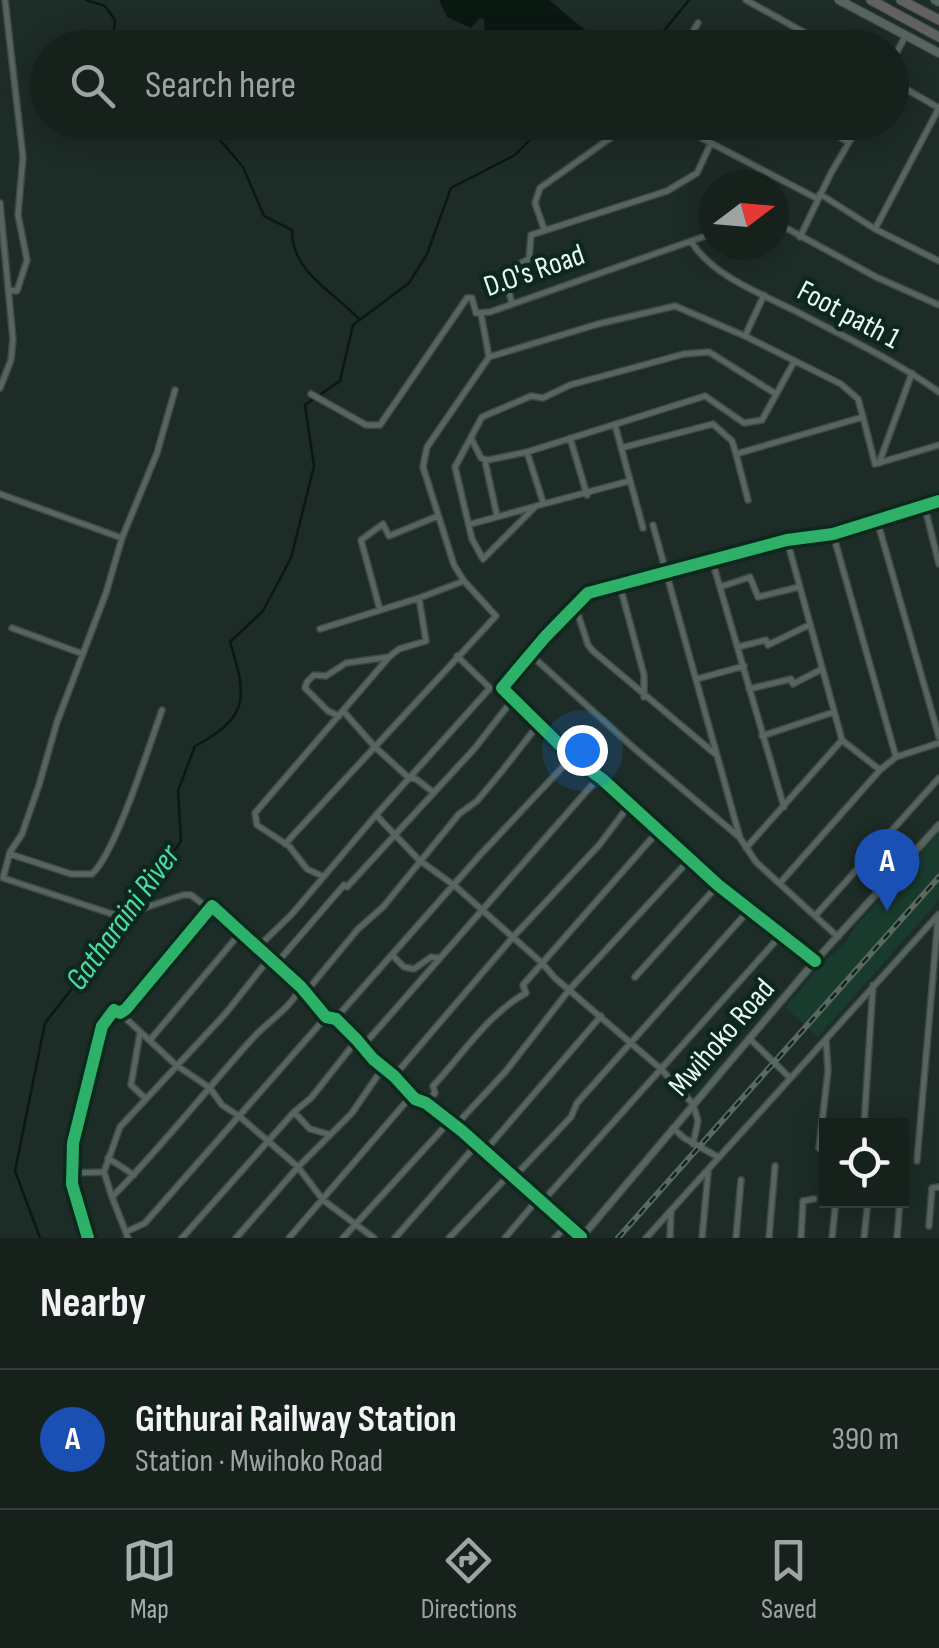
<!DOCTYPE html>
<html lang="en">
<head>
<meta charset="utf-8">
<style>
	:root { --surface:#16211c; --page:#1f2925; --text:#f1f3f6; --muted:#9ea3a3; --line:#353e3b; --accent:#a2b1ab }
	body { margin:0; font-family:"Sofia Sans Condensed",sans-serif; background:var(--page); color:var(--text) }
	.controls { position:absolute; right:30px; bottom:30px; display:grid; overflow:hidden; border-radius:0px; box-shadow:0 5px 25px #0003 }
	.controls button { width:90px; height:90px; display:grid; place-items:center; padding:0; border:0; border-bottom:2px solid var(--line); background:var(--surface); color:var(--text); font:50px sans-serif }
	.compass { position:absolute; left:699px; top:170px; width:90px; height:90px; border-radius:50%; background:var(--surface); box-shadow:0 5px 25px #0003; rotate:74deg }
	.you { position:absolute; left:582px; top:750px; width:35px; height:35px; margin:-25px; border:8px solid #fff; border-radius:50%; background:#1a73e8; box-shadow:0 0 0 15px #1a73e833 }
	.badge { display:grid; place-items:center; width:65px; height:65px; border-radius:50%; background:var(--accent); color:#fff; font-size:32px; font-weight:700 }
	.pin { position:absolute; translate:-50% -82px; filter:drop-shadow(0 2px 5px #0008) }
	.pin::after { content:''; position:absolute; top:52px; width:35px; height:30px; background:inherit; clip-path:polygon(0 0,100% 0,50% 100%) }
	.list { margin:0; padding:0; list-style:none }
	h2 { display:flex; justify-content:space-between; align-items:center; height:130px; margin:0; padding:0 40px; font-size:42px }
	h2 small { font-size:32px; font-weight:400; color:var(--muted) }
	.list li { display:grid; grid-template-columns:65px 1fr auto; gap:30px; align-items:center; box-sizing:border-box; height:140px; padding:0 40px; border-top:2px solid var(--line) }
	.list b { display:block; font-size:38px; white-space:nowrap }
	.list p { margin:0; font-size:32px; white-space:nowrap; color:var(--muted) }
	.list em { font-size:32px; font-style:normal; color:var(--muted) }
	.icon { flex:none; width:55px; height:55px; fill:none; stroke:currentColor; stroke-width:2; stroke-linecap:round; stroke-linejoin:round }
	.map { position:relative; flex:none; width:939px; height:1238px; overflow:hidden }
	.search { position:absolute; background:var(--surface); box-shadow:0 5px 25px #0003; left:30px; right:30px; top:30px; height:110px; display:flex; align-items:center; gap:25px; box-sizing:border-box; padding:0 35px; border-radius:55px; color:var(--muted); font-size:38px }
	.sheet { height:270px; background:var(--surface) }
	nav { display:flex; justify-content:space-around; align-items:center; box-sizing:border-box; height:140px; border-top:2px solid var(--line); background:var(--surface); font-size:28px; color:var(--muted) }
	nav a { display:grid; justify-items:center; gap:5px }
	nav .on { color:var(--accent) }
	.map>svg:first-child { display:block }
	.built { fill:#193b2d }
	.water { fill:#0a1812 }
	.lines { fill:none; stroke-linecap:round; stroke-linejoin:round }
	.stream { stroke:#0a1812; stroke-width:2.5 }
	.minor-casing { stroke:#3c4a44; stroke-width:8 }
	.tertiary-casing { stroke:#3c4a44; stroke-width:9 }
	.secondary-casing { stroke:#3c4a44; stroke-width:10 }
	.trunk-casing { stroke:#3c4a44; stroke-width:11 }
	.minor { stroke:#58645f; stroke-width:5 }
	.tertiary { stroke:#58645f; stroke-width:6 }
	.secondary { stroke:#58645f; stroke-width:8 }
	.trunk { stroke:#626162; stroke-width:9 }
	.rail-casing { stroke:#5c6862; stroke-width:6 }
	.rail { stroke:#0c281d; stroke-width:2.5; stroke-dasharray:8; stroke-linecap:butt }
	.cycleway-casing { stroke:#0c281d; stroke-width:19 }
	.cycleway { stroke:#2db169; stroke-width:12 }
	.labels { text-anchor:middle; stroke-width:9; stroke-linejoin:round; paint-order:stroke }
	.street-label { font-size:30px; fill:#e9f9f2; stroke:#0c281d }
	.water-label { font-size:32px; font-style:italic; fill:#4adca8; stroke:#0c281d }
</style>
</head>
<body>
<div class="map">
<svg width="939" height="1238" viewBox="0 0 939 1238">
	<rect width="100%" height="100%" fill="#1d2c26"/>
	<!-- built -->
	<path class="built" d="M939,833V900L818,1037L785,1007L828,958L844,945L855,927Z"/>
	<!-- water -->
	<path class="water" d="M439,0H549L592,36L577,47L502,48L485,35L484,20L480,18L471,28L447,17Z"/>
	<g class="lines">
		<!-- stream -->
		<path class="stream" d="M86,0L105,6L115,20L114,31L125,33L129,42L141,48
			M650,48L689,0
			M205,122L243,167L264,216L292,230C291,272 334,292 359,319
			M321,394L340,381L353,325L409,283L427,254L451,188L515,155L547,122
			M135,908L181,841L178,791L195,746C250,717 247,696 230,642L263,611L291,558L314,466L305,405L312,400
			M40,1238L15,1171L45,1023L130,914"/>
		<!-- minor casing -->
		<g class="minor-casing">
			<path id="minor" d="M5,0L23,157L18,215L27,260L17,291L8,290
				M746,0L832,48
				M683,48L698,23
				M892,61L906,35
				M671,122L818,199
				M813,122L848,142
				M820,194L875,229L939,261
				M0,203L13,339L11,360L0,388
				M774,228L788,229L876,277L939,305
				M544,229L535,203L540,188L633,122
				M875,229L939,108L892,81
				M800,237L831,173L861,122
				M691,241C713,278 768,296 805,316C851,340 897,362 939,392
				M512,304L504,271L529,259L531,235L667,191L697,173L711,143
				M745,336L764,295
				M489,357L598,324L675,306L745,336L841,384L858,399L863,417L736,454L732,441L713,424L621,448
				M311,394L366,425H380L467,298H472L476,313L490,312L714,233
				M863,417L875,464L939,445
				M615,425L643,528
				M471,438L481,458L488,460L527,452L705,396L744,423L762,420L794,362
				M570,438L587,495
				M527,452L543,502
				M736,454L748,500
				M485,461L497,516
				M879,463L912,373
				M629,481L536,506L483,559L472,539L455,467L482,417L531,396L543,398L570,385L684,354L709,352L776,394
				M0,494L122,538L157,453L175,390
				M924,504L939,564
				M877,520L939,737
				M471,524L533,507
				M653,525L740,838L756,862L838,937
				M833,534L896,757
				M712,560L784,807
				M620,586L644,675V697
				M720,587L750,577L758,597L799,587
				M575,605L588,645L593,651L714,753
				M380,610L361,540L383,524L389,536L438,516
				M12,628L83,654
				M320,629L419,598
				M738,647L766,640L768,645L809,625
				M457,656L490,688L376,815L419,860L455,886L542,963L555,978L661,1069L693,1104L698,1121L693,1144
				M532,656L635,749L738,836
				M697,679L744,666
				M749,689L791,679L793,684L822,669
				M344,712L375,747L409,778L416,779L433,792
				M339,716L328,711L305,688L307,682L314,675L326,676L346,663L389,657
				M762,736L834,712
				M843,741L880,770
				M285,844L496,616L464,581L454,565L423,467L427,447L489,357L481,314
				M746,848L842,740L787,540
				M10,854L71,874H92C116,852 149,746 162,710
				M322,876L307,869L289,846L257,825L255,813L389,657L399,649L426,641L419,598L464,581
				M3,878L10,852L22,834L39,785L57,722L106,593L122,538
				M3,878L112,914L138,910L183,895H191L208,908
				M780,883L880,770L896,757L939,743
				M815,916L939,778
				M257,948L292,914L376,815
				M392,955L404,967L414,969L431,957L440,958
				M815,961L718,885L602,779L572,757L502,688L545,637L588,593L787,540L833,534L939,501
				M275,965L344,885L347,887L475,748L513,699
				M635,977L718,885
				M305,993L358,929L383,907L459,814L477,801L502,771L538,725
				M120,1013L176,1065L210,1088L222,1105L239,1116L298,1167L323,1200L374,1238
				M336,1018L480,855L572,757
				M140,1033L131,1085L145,1098
				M749,1038L789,1077
				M150,1040L241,932
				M362,1047L599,777
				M394,1076L513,937L600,844L630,804
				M426,1103L435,1093L433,1086C462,1055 489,1013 526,993L523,985L659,830
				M294,1112L310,1129L328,1134
				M455,1126L506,1071L569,990L690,859
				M864,1126L873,985
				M673,1128L684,1138L718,1157
				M819,1148L828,1071L826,1039
				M484,1152L601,1016
				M108,1158L134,1175
				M917,1161L938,918
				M72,1173L104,1172
				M513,1178L571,1117L577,1103L749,910
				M112,1197L104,1172L120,1127L226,1013L268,960
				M541,1203L781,935
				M929,1226L932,1188L939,1187
				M126,1232L145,1223L326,1017
				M88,1238L72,1184L73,1143L102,1026L114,1010L120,1013L126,1009L212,906L301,987L326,1017L336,1019L357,1040L373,1059L394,1076L415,1099L426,1103L462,1131L581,1237
				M128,1238L112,1197C162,1147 205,1091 252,1039C268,1021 290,1009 300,988
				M182,1238L294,1112L311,1098L357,1040
				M236,1238L298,1167L352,1113L380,1072L386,1069
				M289,1238L412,1095
				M343,1238L449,1122
				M395,1238L477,1144
				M449,1238L509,1175
				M505,1238L537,1200
				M555,1238L567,1225
				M646,1238L939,914
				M670,1238L671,1211
				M702,1238L708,1173
				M736,1238L741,1180
				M769,1238L775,1166
				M801,1238L803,1201L814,1199
				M832,1238L836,1200
				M864,1238L868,1200
				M897,1238L900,1200"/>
		</g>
		<!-- tertiary casing -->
		<g class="tertiary-casing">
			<path id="tertiary" d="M581,1238L815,961L939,825"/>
		</g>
		<!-- secondary casing -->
		<g class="secondary-casing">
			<path id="secondary" d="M839,0L939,53
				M935,0L939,2"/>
		</g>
		<!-- trunk casing -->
		<g class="trunk-casing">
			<path id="trunk" d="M871,0L939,37
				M901,0L939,20"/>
		</g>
		<!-- minor -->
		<use href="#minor" class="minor"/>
		<!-- tertiary -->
		<use href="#tertiary" class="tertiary"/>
		<!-- secondary -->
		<use href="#secondary" class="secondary"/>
		<!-- trunk -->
		<use href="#trunk" class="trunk"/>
		<!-- rail casing -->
		<g class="rail-casing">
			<path id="rail" d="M618,1238L939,877"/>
		</g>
		<!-- rail -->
		<use href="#rail" class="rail"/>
		<!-- cycleway casing -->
		<g class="cycleway-casing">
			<path id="cycleway" d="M815,961L718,885L602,779L572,757L502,688L545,637L588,593L787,540L833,534L939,501
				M88,1238L72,1184L73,1143L102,1026L114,1010L120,1013L126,1009L212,906L301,987L326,1017L336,1019L357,1040L373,1059L394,1076L415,1099L426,1103L462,1131L581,1237"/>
		</g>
		<!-- cycleway -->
		<use href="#cycleway" class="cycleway"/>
	</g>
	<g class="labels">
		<!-- street labels -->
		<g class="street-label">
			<text transform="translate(534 270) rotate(-19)" y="10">D.O's Road</text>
			<text transform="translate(849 314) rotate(28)" y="10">Foot path 1</text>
			<text transform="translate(721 1037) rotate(-49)" y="10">Mwihoko Road</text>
		</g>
		<!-- water labels -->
		<g class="water-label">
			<text transform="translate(122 917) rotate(-54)" y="11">Gatharaini River</text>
		</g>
	</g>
</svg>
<div class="controls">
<button><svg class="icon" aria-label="locate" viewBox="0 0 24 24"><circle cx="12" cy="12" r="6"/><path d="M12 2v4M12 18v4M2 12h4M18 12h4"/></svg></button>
</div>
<svg class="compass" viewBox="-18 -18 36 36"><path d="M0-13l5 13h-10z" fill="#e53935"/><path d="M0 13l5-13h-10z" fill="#9ea3a3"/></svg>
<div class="you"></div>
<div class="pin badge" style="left:887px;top:911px;background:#1a4fb4">A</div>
<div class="search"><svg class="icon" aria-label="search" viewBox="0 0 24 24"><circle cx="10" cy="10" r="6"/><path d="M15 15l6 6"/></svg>Search here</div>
</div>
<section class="sheet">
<h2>Nearby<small></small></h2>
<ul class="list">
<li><span class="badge" style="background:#1a4fb4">A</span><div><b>Githurai Railway Station</b><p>Station · Mwihoko Road</p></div><em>390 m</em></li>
</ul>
</section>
<nav>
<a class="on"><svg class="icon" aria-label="map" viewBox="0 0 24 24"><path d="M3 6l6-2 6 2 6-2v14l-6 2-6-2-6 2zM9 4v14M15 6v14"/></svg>Map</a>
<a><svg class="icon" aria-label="directions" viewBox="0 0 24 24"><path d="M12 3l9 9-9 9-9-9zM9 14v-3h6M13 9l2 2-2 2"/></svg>Directions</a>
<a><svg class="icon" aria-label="saved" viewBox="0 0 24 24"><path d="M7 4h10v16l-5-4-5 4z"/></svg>Saved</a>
</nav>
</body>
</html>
